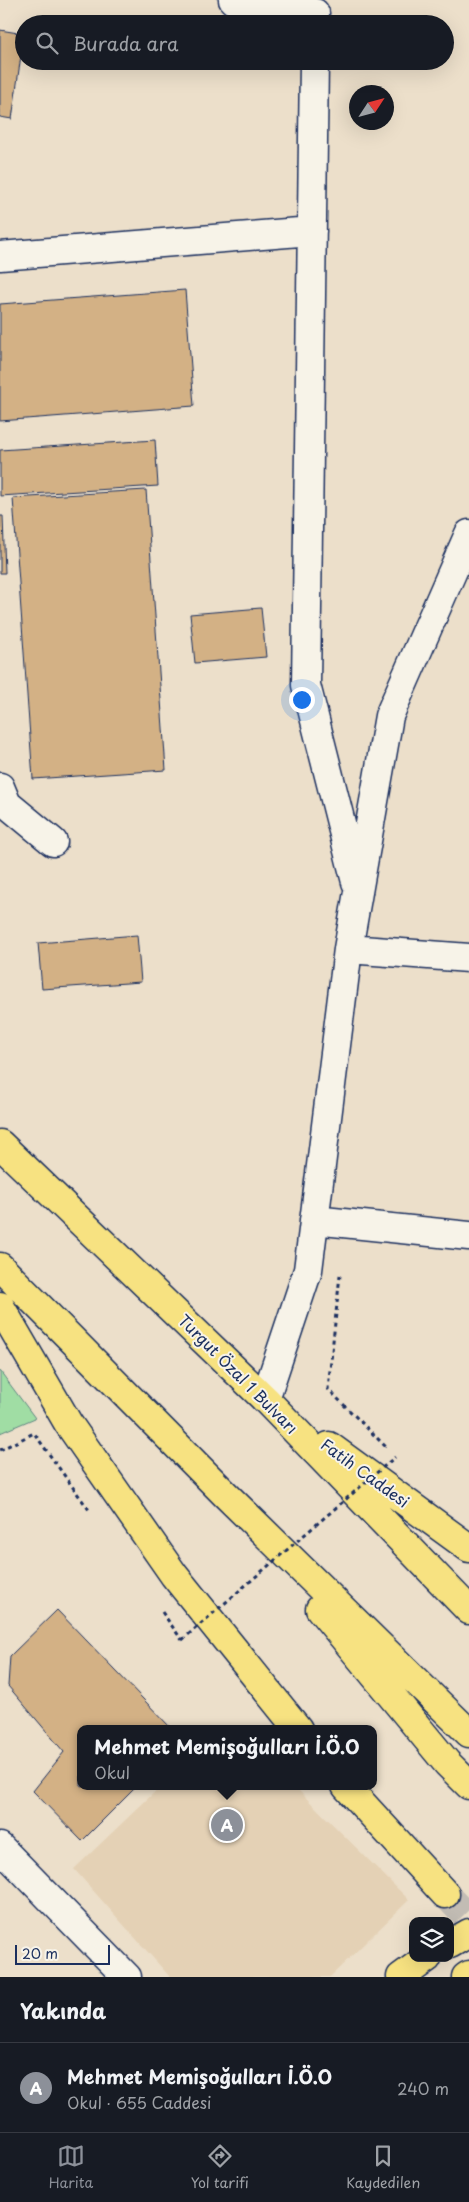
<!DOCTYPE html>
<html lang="tr">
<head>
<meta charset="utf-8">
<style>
	:root { --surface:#171b24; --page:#20242c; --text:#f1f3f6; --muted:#9ea1a6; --line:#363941; --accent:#8c9099 }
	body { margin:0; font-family:"Playpen Sans",sans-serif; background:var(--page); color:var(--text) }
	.controls { position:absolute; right:15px; bottom:15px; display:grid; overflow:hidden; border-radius:10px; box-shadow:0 5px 20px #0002 }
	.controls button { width:45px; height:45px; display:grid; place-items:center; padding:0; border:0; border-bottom:1px solid var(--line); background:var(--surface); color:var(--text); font:25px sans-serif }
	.compass { position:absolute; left:349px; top:85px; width:45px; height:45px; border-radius:50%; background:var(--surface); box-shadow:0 5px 20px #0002; rotate:54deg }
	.scale { position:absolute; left:15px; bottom:12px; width:95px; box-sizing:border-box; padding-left:5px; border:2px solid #1b2f5e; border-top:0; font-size:14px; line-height:18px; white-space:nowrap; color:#1b2f5e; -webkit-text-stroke:4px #f7f3e8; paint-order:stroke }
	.you { position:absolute; left:301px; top:699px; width:18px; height:18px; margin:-12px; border:4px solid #fff; border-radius:50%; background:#1a73e8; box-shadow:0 0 0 8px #1a73e833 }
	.badge { display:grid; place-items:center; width:32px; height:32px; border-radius:50%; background:var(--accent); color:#fff; font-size:16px; font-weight:700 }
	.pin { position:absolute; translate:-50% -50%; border:2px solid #fff; box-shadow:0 1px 5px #0006 }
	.popup { position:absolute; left:77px; top:1725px; width:300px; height:65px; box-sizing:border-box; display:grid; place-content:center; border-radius:10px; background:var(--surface); filter:drop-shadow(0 1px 4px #0005); font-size:16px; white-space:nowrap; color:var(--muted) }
	.popup b { font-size:19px; color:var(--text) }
	.popup::after { content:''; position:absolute; left:50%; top:100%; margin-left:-10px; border:10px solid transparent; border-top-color:var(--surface) }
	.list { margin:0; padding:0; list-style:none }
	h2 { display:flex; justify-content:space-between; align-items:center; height:65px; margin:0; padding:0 20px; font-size:21px }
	h2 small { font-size:16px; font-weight:400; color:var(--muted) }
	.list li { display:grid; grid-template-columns:32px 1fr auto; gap:15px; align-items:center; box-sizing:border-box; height:90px; padding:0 20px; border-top:1px solid var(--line) }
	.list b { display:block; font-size:19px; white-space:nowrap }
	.list p { margin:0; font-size:16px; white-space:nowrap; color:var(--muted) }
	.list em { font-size:16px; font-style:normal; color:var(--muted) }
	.icon { flex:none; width:28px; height:28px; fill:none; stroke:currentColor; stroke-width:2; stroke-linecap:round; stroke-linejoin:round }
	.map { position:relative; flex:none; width:469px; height:1977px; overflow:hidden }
	.search { position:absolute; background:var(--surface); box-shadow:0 5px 20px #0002; left:15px; right:15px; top:15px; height:55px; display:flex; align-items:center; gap:12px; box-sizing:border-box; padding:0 18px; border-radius:28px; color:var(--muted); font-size:19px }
	.sheet { height:155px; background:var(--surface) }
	nav { display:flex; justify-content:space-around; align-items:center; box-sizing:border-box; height:70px; border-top:1px solid var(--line); background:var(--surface); font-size:14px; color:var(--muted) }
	nav a { display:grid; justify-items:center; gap:2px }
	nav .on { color:var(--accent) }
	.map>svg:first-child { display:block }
	.built { fill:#e4d1b5 }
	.green { fill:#a0dda4; stroke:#5e8681 }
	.building { fill:#d3b185; stroke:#1b2f5e }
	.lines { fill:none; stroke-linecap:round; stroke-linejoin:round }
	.highway-tunnel { stroke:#c2bcb4; stroke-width:28; stroke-dasharray:28 14; stroke-linecap:butt }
	.minor-casing { stroke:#1b2f5e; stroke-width:31 }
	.highway-casing { stroke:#1b2f5e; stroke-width:31 }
	.path { stroke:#1b2f5e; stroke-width:3; stroke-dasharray:4 4; stroke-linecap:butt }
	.minor { stroke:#f7f3e8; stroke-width:28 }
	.highway { stroke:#f7e281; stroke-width:28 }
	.path-bridge { stroke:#1b2f5e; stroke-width:3; stroke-dasharray:4 4; stroke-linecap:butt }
	.labels { text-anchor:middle; stroke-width:4; stroke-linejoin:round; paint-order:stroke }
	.street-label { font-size:16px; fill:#1b2f5e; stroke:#f7f3e8 }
</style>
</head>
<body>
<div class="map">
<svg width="469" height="1977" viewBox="0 0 469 1977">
	<rect width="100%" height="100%" fill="#ecdfca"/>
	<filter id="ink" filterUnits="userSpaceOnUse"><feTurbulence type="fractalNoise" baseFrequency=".02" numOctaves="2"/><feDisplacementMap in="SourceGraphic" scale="10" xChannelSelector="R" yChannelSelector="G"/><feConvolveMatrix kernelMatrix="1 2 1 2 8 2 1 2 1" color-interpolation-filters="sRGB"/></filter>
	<g filter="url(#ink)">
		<!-- built -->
		<path class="built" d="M161,1786H294L409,1900L330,1977H170L74,1869Z"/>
		<!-- green -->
		<path class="green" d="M0,1371L35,1418L0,1433Z"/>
		<!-- building -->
		<path class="building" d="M0,30L24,34L12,119L0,117Z
			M185,290L194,406L0,421V304Z
			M155,440L158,486L0,496V450Z
			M146,490L166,770L33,779L13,498Z
			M0,516H3L5,573H0Z
			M261,608L266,657L195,663L190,614Z
			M137,935L141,982L42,989L38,943Z
			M57,1610L172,1729H81V1786H137L82,1841L33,1791L64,1752L8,1686L10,1656Z"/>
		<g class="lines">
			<!-- highway-tunnel -->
			<path class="highway-tunnel" d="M445,1894L469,1919"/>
			<!-- minor casing -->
			<g class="minor-casing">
				<path id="minor" d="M233,0L315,13
					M314,61L306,685L356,882
					M0,256L312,231
					M0,787L7,804L53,842
					M348,949L469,958
					M314,1220L469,1236
					M265,1399L308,1270L348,949L389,716L469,534
					M0,1847L127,1977"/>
			</g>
			<!-- highway casing -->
			<g class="highway-casing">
				<path id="highway" d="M0,1144L265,1399L469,1610
					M0,1267L227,1496L469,1733
					M0,1306L68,1423L174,1575L298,1729
					M329,1446L469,1548
					M320,1609L447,1763L469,1785
					M346,1786L445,1894
					M450,1944L469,1933
					M401,1977L427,1958
					M466,1977L469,1975"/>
			</g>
			<!-- path -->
			<path class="path" d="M340,1275L328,1389L386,1447
				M0,1450L34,1433L89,1510
				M162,1612L182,1640"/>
			<!-- minor -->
			<use href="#minor" class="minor"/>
			<!-- highway -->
			<use href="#highway" class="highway"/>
			<!-- path-bridge -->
			<path class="path-bridge" d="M182,1640L395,1457"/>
		</g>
	</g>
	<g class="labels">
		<!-- street labels -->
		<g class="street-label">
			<text transform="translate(238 1374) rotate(45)" y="6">Turgut Özal 1 Bulvarı</text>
			<text transform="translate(365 1473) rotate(36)" y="6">Fatih Caddesi</text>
		</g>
	</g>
</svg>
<div class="controls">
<button><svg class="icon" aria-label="layers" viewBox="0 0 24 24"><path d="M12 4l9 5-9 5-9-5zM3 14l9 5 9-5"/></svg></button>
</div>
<svg class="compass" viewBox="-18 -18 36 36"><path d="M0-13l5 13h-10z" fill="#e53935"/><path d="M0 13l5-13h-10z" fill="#9ea1a6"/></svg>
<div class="scale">20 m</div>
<div class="you"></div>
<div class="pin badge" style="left:227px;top:1825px">A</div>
<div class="popup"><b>Mehmet Memişoğulları İ.Ö.O</b>Okul</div>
<div class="search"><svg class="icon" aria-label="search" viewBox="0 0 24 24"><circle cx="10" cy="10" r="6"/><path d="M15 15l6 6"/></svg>Burada ara</div>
</div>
<section class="sheet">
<h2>Yakında<small></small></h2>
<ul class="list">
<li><span class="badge">A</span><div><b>Mehmet Memişoğulları İ.Ö.O</b><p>Okul · 655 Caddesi</p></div><em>240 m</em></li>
</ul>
</section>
<nav>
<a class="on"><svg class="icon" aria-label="map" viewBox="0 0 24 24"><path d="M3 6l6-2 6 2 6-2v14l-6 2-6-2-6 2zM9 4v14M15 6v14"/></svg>Harita</a>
<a><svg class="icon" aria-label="directions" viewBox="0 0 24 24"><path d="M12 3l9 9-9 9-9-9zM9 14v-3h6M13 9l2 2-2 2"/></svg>Yol tarifi</a>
<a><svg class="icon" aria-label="saved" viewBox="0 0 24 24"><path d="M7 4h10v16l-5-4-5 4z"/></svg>Kaydedilen</a>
</nav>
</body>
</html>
